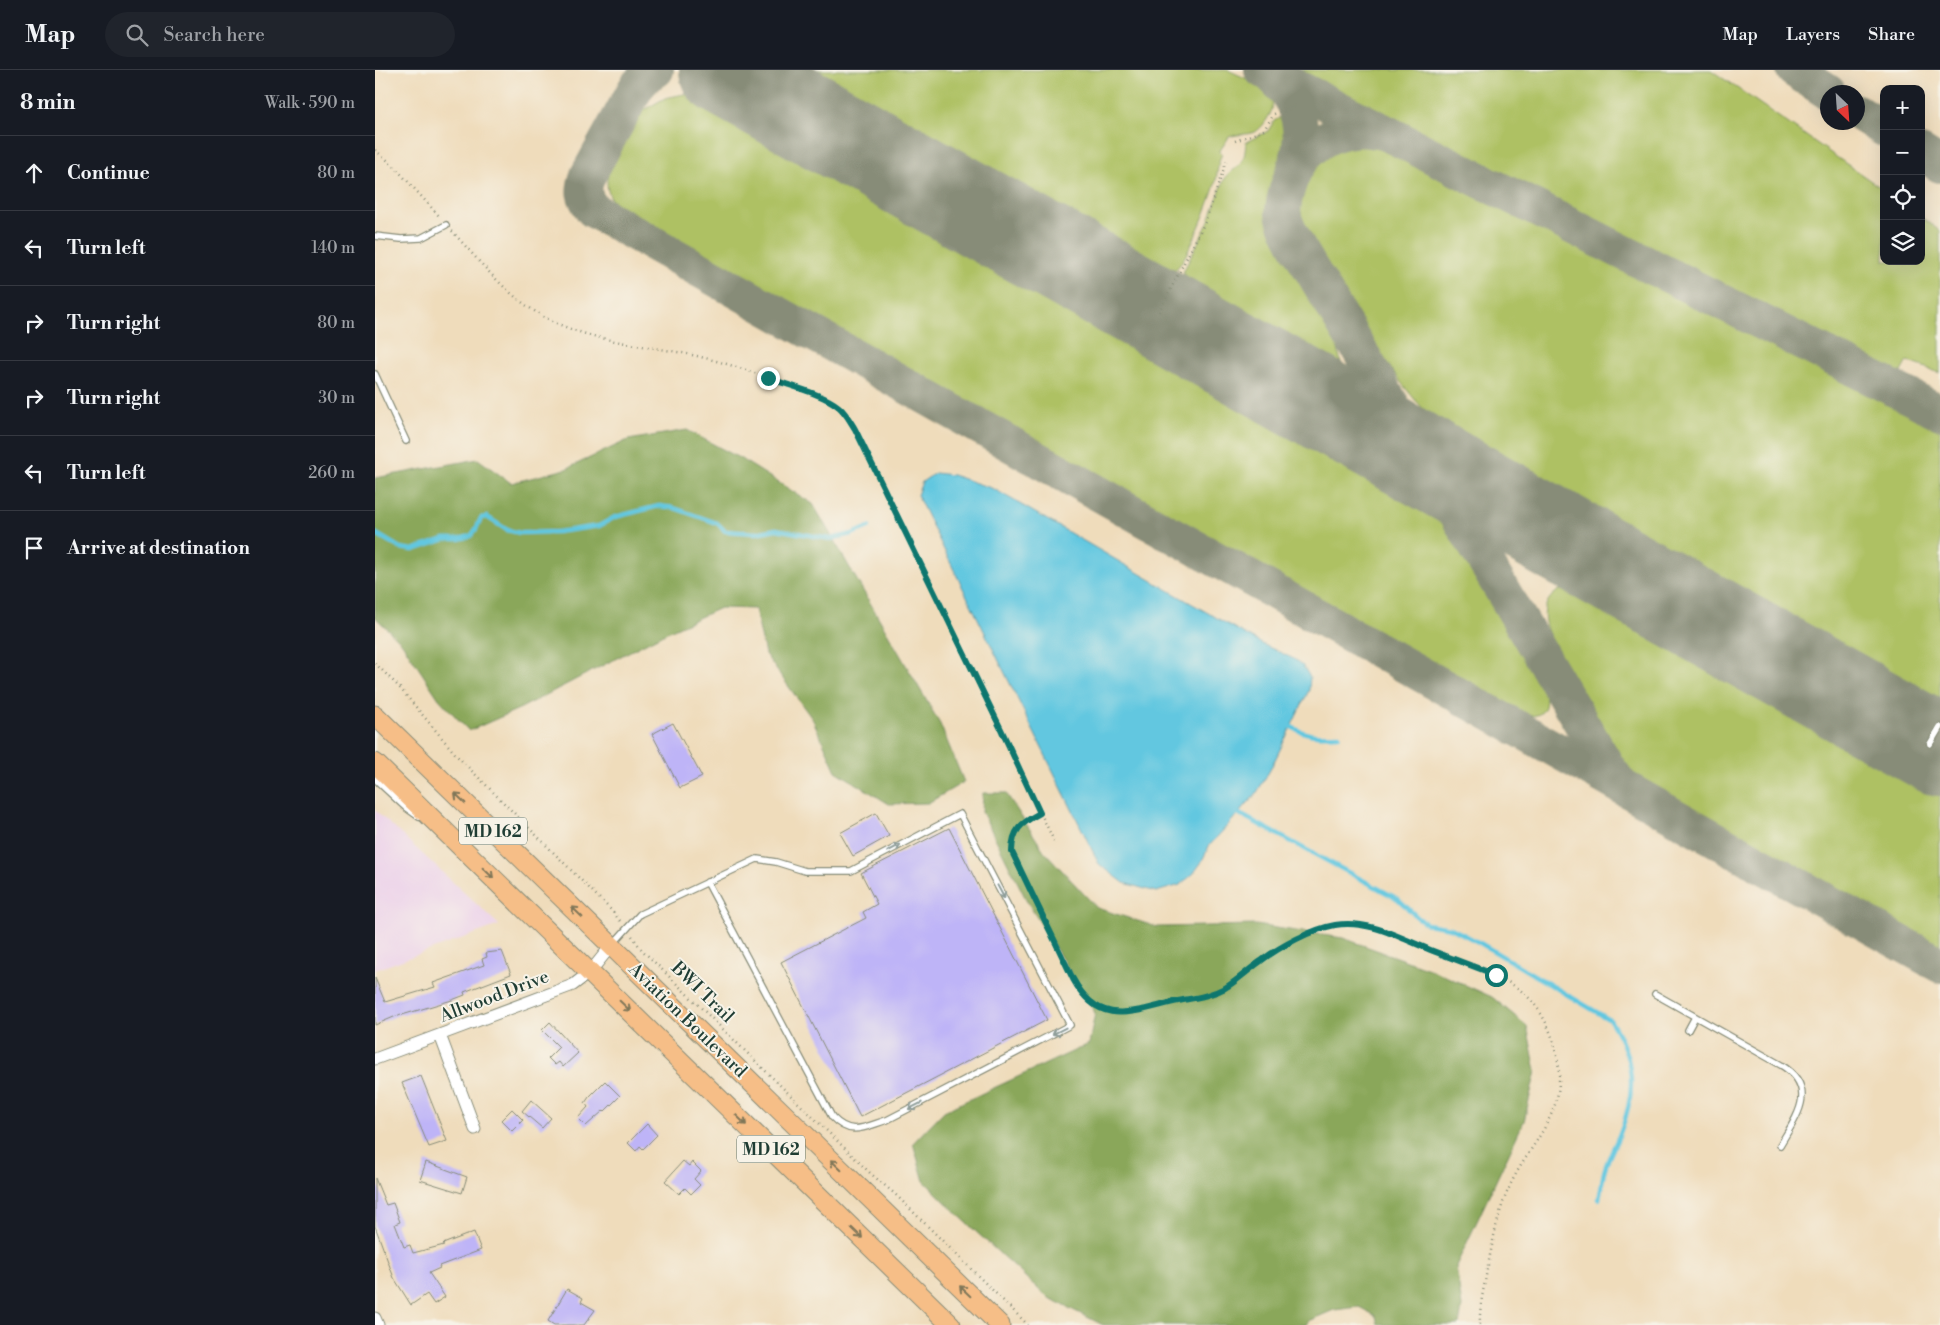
<!DOCTYPE html>
<html lang="en">
<head>
<meta charset="utf-8">
<style>
	:root { --surface:#171b24; --page:#20242c; --text:#f1f3f6; --muted:#9ea1a6; --line:#363941 }
	body { margin:0; font-family:"Libre Bodoni",serif; background:var(--page); color:var(--text) }
	.controls { position:absolute; right:15px; top:15px; display:grid; overflow:hidden; border-radius:10px; box-shadow:0 5px 20px #0002 }
	.controls button { width:45px; height:45px; display:grid; place-items:center; padding:0; border:0; border-bottom:1px solid var(--line); background:var(--surface); color:var(--text); font:25px sans-serif }
	.compass { position:absolute; left:1445px; top:15px; width:45px; height:45px; border-radius:50%; background:var(--surface); box-shadow:0 5px 20px #0002; rotate:155deg }
	.stop { position:absolute; width:15px; height:15px; margin:-11px; border:4px solid #0f766e; border-radius:50%; background:#fff }
	.stop.end { background:#0f766e; border-color:#fff; box-shadow:0 1px 5px #0008 }
	.list { margin:0; padding:0; list-style:none }
	h2 { display:flex; justify-content:space-between; align-items:center; height:65px; margin:0; padding:0 20px; font-size:21px }
	h2 small { font-size:16px; font-weight:400; color:var(--muted) }
	.list li { display:grid; grid-template-columns:32px 1fr auto; gap:15px; align-items:center; box-sizing:border-box; height:75px; padding:0 20px; border-top:1px solid var(--line) }
	.list b { display:block; font-size:19px; white-space:nowrap }
	.list em { font-size:16px; font-style:normal; color:var(--muted) }
	.icon { flex:none; width:28px; height:28px; fill:none; stroke:currentColor; stroke-width:2; stroke-linecap:round; stroke-linejoin:round }
	.map { position:relative; flex:none; width:1565px; height:1255px; overflow:hidden }
	header { display:flex; align-items:center; gap:30px; box-sizing:border-box; height:70px; padding:0 25px; background:var(--surface); border-bottom:1px solid var(--line) }
	header strong { font-size:24px }
	nav { display:flex; gap:28px; margin-inline-start:auto; font-size:18px }
	.search { width:350px; height:45px; background:var(--page); display:flex; align-items:center; gap:12px; box-sizing:border-box; padding:0 18px; border-radius:28px; color:var(--muted); font-size:19px }
	main { display:flex }
	aside { flex:1; background:var(--surface) }
	.map>svg:first-child { display:block }
	.built { fill:#ecd1ea }
	.green { fill:#aec164; stroke:#667f4c }
	.forest { fill:#8aa75a; stroke:#547247 }
	.water { fill:#62c7e0; stroke:#40828a }
	.lines { fill:none; stroke-linecap:round; stroke-linejoin:round }
	.stream { stroke:#62c7e0; stroke-width:4.5 }
	.taxiway { stroke:#878c78; stroke-width:36 }
	.runway { stroke:#878c78; stroke-width:92 }
	.building { fill:#beb4f7 }
	.lane-casing { stroke:#878c78; stroke-width:8 }
	.street-casing { stroke:#878c78; stroke-width:13 }
	.primary-casing { stroke:#878c78; stroke-width:21 }
	.path { stroke:#878c78; stroke-width:2.5; stroke-dasharray:1 4; stroke-linecap:butt }
	.lane { stroke:#fff; stroke-width:5.5 }
	.street { stroke:#fff; stroke-width:11 }
	.primary { stroke:#f6be87; stroke-width:19 }
	.oneway { stroke:#807759 }
	.oneway2 { stroke:#8f9e9a }
	.route { stroke:#0f766e; stroke-width:6 }
	.labels { text-anchor:middle; stroke-width:4; stroke-linejoin:round; paint-order:stroke }
	.shield { fill:#f7f3e8; stroke:#60746a; stroke-width:1 }
	.shield-label { font-size:16px; font-weight:bold; fill:#1f3d34 }
	.street-label { font-size:18px; fill:#1f3d34; stroke:#f7f3e8 }
</style>
</head>
<body>
<header>
<strong>Map</strong>
<div class="search"><svg class="icon" aria-label="search" viewBox="0 0 24 24"><circle cx="10" cy="10" r="6"/><path d="M15 15l6 6"/></svg>Search here</div>
<nav><a>Map</a><a>Layers</a><a>Share</a></nav>
</header>
<main>
<aside>
<h2>8 min<small>Walk · 590 m</small></h2>
<ul class="list">
<li><svg class="icon" aria-label="ahead" viewBox="0 0 24 24"><path d="M12 20V5M6 11l6-6 6 6"/></svg><div><b>Continue</b></div><em>80 m</em></li>
<li><svg class="icon" aria-label="left" viewBox="0 0 24 24"><path d="M17 20v-9H6M10 6l-5 5 5 5"/></svg><div><b>Turn left</b></div><em>140 m</em></li>
<li><svg class="icon" aria-label="right" viewBox="0 0 24 24"><path d="M7 20v-9h11M14 6l5 5-5 5"/></svg><div><b>Turn right</b></div><em>80 m</em></li>
<li><svg class="icon" aria-label="right" viewBox="0 0 24 24"><path d="M7 20v-9h11M14 6l5 5-5 5"/></svg><div><b>Turn right</b></div><em>30 m</em></li>
<li><svg class="icon" aria-label="left" viewBox="0 0 24 24"><path d="M17 20v-9H6M10 6l-5 5 5 5"/></svg><div><b>Turn left</b></div><em>260 m</em></li>
<li><svg class="icon" aria-label="arrive" viewBox="0 0 24 24"><path d="M6 21V4h12l-3 4 3 4H6"/></svg><div><b>Arrive at destination</b></div></li>
</ul>
</aside>
<div class="map">
<svg width="1565" height="1255" viewBox="0 0 1565 1255">
	<rect width="100%" height="100%" fill="#f7f3e8"/>
	<filter id="ink" filterUnits="userSpaceOnUse"><feTurbulence type="fractalNoise" baseFrequency=".02" numOctaves="2"/><feDisplacementMap in="SourceGraphic" scale="10" xChannelSelector="R" yChannelSelector="G"/><feConvolveMatrix kernelMatrix="1 2 1 2 8 2 1 2 1" color-interpolation-filters="sRGB"/></filter>
	<filter id="wash" filterUnits="userSpaceOnUse"><feTurbulence type="fractalNoise" baseFrequency=".0096" numOctaves="4" result="noise"/><feDisplacementMap in="SourceGraphic" scale="20" xChannelSelector="R" yChannelSelector="G"/><feGaussianBlur stdDeviation="1.12" result="paint"/><feColorMatrix in="noise" values="0 0 0 0 0 0 0 0 0 0 0 0 0 0 0 0 0 1.4 0 .05"/><feComposite in="paint" operator="in"/></filter>
	<g filter="url(#wash)">
		<rect width="100%" height="100%" fill="#efdcbb"/>
		<!-- built -->
		<path class="built" d="M0,740L124,855L0,900Z"/>
		<!-- green -->
		<path class="green" d="M414,0H853C869,8 908,21 895,44C891,51 887,58 880,62C871,65 861,64 854,67L844,82L847,84C842,94 843,103 840,114C836,130 813,188 802,198C797,202 790,204 784,206Z
			M920,0H1336L1509,120V191H1546V147L1565,161V303L1532,291L1525,304Z
			M309,24L330,25L1051,430L1064,444L1167,616C1177,638 1166,653 1143,642L245,140C232,129 229,112 235,97L267,41L290,28Z
			M904,48L907,49C915,84 892,107 894,142C898,183 945,235 962,274L966,293C961,300 953,302 945,299L810,223L808,210L809,200L833,153L849,110C853,104 856,102 861,98C870,91 870,82 871,72L893,61L899,51Z
			M974,75H995L1011,80L1565,359V629L1550,638L1111,389C1092,375 1071,362 1054,345C1016,306 990,259 963,213C949,189 927,163 925,135C922,105 949,82 974,75Z
			M1200,516L1211,517L1565,717V878L1261,707L1250,693L1176,568C1162,544 1170,519 1200,516Z"/>
		<!-- forest -->
		<path class="forest" d="M312,360L366,389L438,434L565,654L589,712L553,733L514,734L461,701L438,650L390,584L380,539L345,538L292,562L146,638L94,661L64,629L27,573L0,547V408L103,389L136,413L191,399L253,370Z
			M608,723H631L669,781L722,838L782,857L881,855L968,868L1057,900L1117,927L1152,956L1161,1001L1149,1051L1081,1196L1087,1237L1084,1255H1003L1001,1246L984,1237L959,1240L933,1251L931,1255H728L672,1227L597,1158L549,1111L538,1073L569,1041L714,974L720,943L653,833L607,742Z"/>
		<!-- water -->
		<path class="water" d="M560,403L577,405L619,419L807,528L887,574L919,589L928,596L935,607L934,620L895,700L881,724L834,776L826,793L818,804L805,815L781,822L749,813L724,794L542,425L547,412Z"/>
		<g class="lines">
			<!-- stream -->
			<path class="stream" d="M0,463L25,478L38,480L70,469H84L96,466L101,459L106,448L112,447L132,460L145,463L182,462L224,456L240,447L284,436L299,438L342,453L350,461L381,463L401,459L455,469L477,464L494,457
				M911,654C932,666 939,666 964,665
				M859,741L1023,829L1042,847L1052,854L1076,858L1105,873L1235,950C1260,989 1262,1021 1245,1063C1240,1076 1232,1089 1229,1102C1227,1111 1226,1120 1224,1129"/>
			<!-- taxiway -->
			<path class="taxiway" d="M281,0L273,4L262,16L213,105C207,121 208,126 218,140L1565,895
				M887,0L1565,342
				M1419,0L1453,22
				M897,6C925,30 932,63 920,97
				M1482,42L1509,59
				M1014,64C971,50 929,70 914,113C911,122 908,133 908,143C909,153 916,163 920,172L1233,698L1244,713
				M1546,83L1565,95"/>
			<!-- runway -->
			<path class="runway" d="M350,0L1565,680"/>
		</g>
		<g id="blocks">
			<!-- building -->
			<path class="building" d="M298,653L327,707L305,718L277,664Z
				M501,743L514,766L478,786L465,763Z
				M574,758L672,950L485,1047L406,892L491,848L488,842L502,834L486,803Z
				M127,881L136,904L89,922L90,925L77,930L27,945L26,944L0,955V908L10,932L60,917L58,913L109,895L107,889L112,887L111,883Z
				M175,952L203,983L188,997L184,992L180,995L173,988L184,977L167,960Z
				M46,1006L72,1071L54,1077L27,1013Z
				M230,1011L245,1026L229,1042L228,1041L211,1056L203,1048L213,1037L210,1033L214,1027Z
				M156,1030L176,1048L167,1058L147,1041Z
				M137,1039L148,1050L137,1061L126,1050Z
				M272,1054L282,1065L268,1079L265,1076L261,1081L253,1073Z
				M308,1091L314,1096L317,1092L326,1101L319,1109L325,1115L316,1124L310,1118L304,1124L290,1111Z
				M51,1092L92,1107L87,1123L45,1110Z
				M0,1108L11,1135L18,1133L25,1152L20,1154L29,1177L35,1175L38,1183L69,1175L68,1174L99,1162L106,1180L64,1196L65,1198L54,1203L70,1227L59,1234L52,1224L36,1235L19,1208L0,1156Z
				M192,1219L208,1228L206,1232L220,1240L209,1255H179L173,1251Z"/>
		</g>
	</g>
	<g filter="url(#ink)">
		<use href="#blocks" fill-opacity="0" stroke="#878c78" stroke-width="1"/>
		<g class="lines">
			<!-- lane casing -->
			<g class="lane-casing">
				<path id="lane" d="M0,166L26,169L46,168L71,155
					M0,304L31,371
					M1555,674L1565,657
					M0,709L30,737L44,747
					M238,874L265,844L382,789L401,792L430,801H476L585,744L695,955L512,1050C489,1057 476,1067 457,1047L332,812
					M1280,924L1406,995C1444,1018 1422,1046 1405,1075
					M1313,960L1320,947"/>
			</g>
			<!-- street casing -->
			<g class="street-casing">
				<path id="street" d="M65,965L100,1059
					M0,989L198,915L215,902L236,876
					M0,1248L3,1255"/>
			</g>
			<!-- primary casing -->
			<g class="primary-casing">
				<path id="primary" d="M0,645L625,1255
					M0,693L576,1255"/>
			</g>
			<!-- path -->
			<path class="path" d="M860,71L889,60L899,44L920,36
				M0,80L17,94L65,147
				M77,161C106,193 135,230 175,250C222,274 279,275 330,288C358,295 386,305 413,315C445,327 461,328 480,359L679,771
				M784,242L830,152L852,90
				M0,593L24,617L83,687L237,841L246,852
				M665,743C646,753 637,760 637,783L703,919C732,958 764,940 803,931C819,928 834,927 848,919C862,911 873,900 885,891C904,876 939,858 962,855C997,850 1029,870 1060,882C1089,893 1120,901 1145,920C1177,944 1194,1003 1178,1040C1167,1068 1146,1090 1134,1118C1122,1144 1118,1172 1112,1200C1109,1218 1104,1237 1105,1255
				M257,866L267,880L495,1103L520,1124L653,1255"/>
			<!-- lane -->
			<use href="#lane" class="lane"/>
			<!-- street -->
			<use href="#street" class="street"/>
			<!-- primary -->
			<use href="#primary" class="primary"/>
		</g>
		<!-- one-way arrows -->
		<defs><path id="oneway-shaft" d="M-6 0H5M1.5-3L5.5 0L1.5 3" fill="none" stroke-width="1.6" stroke-linecap="round" stroke-linejoin="round" transform="scale(1.25)"/></defs>
		<g class="oneway">
			<use href="#oneway-shaft" transform="translate(85 728) rotate(-136)"/>
			<use href="#oneway-shaft" transform="translate(113 803) rotate(44)"/>
			<use href="#oneway-shaft" transform="translate(202 842) rotate(-136)"/>
			<use href="#oneway-shaft" transform="translate(250 936) rotate(44)"/>
			<use href="#oneway-shaft" transform="translate(366 1050) rotate(44)"/>
			<use href="#oneway-shaft" transform="translate(461 1095) rotate(-136)"/>
			<use href="#oneway-shaft" transform="translate(482 1163) rotate(44)"/>
			<use href="#oneway-shaft" transform="translate(590 1221) rotate(-136)"/>
		</g>
		<g class="oneway2">
			<use href="#oneway-shaft" transform="translate(519 778) rotate(-28)"/>
			<use href="#oneway-shaft" transform="translate(626 822) rotate(62)"/>
			<use href="#oneway-shaft" transform="translate(684 961) rotate(153)"/>
			<use href="#oneway-shaft" transform="translate(540 1036) rotate(153)"/>
		</g>
	</g>
	<g class="lines" filter="url(#ink)">
		<!-- route -->
		<path class="route" d="M393,308C412,315 449,324 464,337C471,343 475,351 480,359L625,657L665,743C646,753 637,760 637,782L698,909C725,959 758,941 803,931C819,928 835,926 850,918C863,910 873,900 886,891C904,877 937,859 960,855C994,849 1027,869 1058,881C1079,889 1100,897 1121,905"/>
	</g>
	<g class="labels">
		<!-- shield labels -->
		<g class="shield">
			<rect x="84" y="747.5" width="68" height="27" rx="4"/>
			<rect x="362" y="1065.5" width="68" height="27" rx="4"/>
		</g>
		<g class="shield-label">
			<text x="118" y="767">MD 162</text>
			<text x="396" y="1085">MD 162</text>
		</g>
		<!-- street labels -->
		<g class="street-label">
			<text transform="translate(328 922) rotate(44)" y="6">BWI Trail</text>
			<text transform="translate(119 926) rotate(-21)" y="6">Allwood Drive</text>
			<text transform="translate(313 950) rotate(44)" y="6">Aviation Boulevard</text>
		</g>
	</g>
</svg>
<div class="controls">
<button>+</button>
<button>−</button>
<button><svg class="icon" aria-label="locate" viewBox="0 0 24 24"><circle cx="12" cy="12" r="6"/><path d="M12 2v4M12 18v4M2 12h4M18 12h4"/></svg></button>
<button><svg class="icon" aria-label="layers" viewBox="0 0 24 24"><path d="M12 4l9 5-9 5-9-5zM3 14l9 5 9-5"/></svg></button>
</div>
<svg class="compass" viewBox="-18 -18 36 36"><path d="M0-13l5 13h-10z" fill="#e53935"/><path d="M0 13l5-13h-10z" fill="#9ea1a6"/></svg>
<div class="stop" style="left:1121px;top:905px"></div>
<div class="stop end" style="left:393px;top:308px"></div>
</div>
</main>
</body>
</html>
